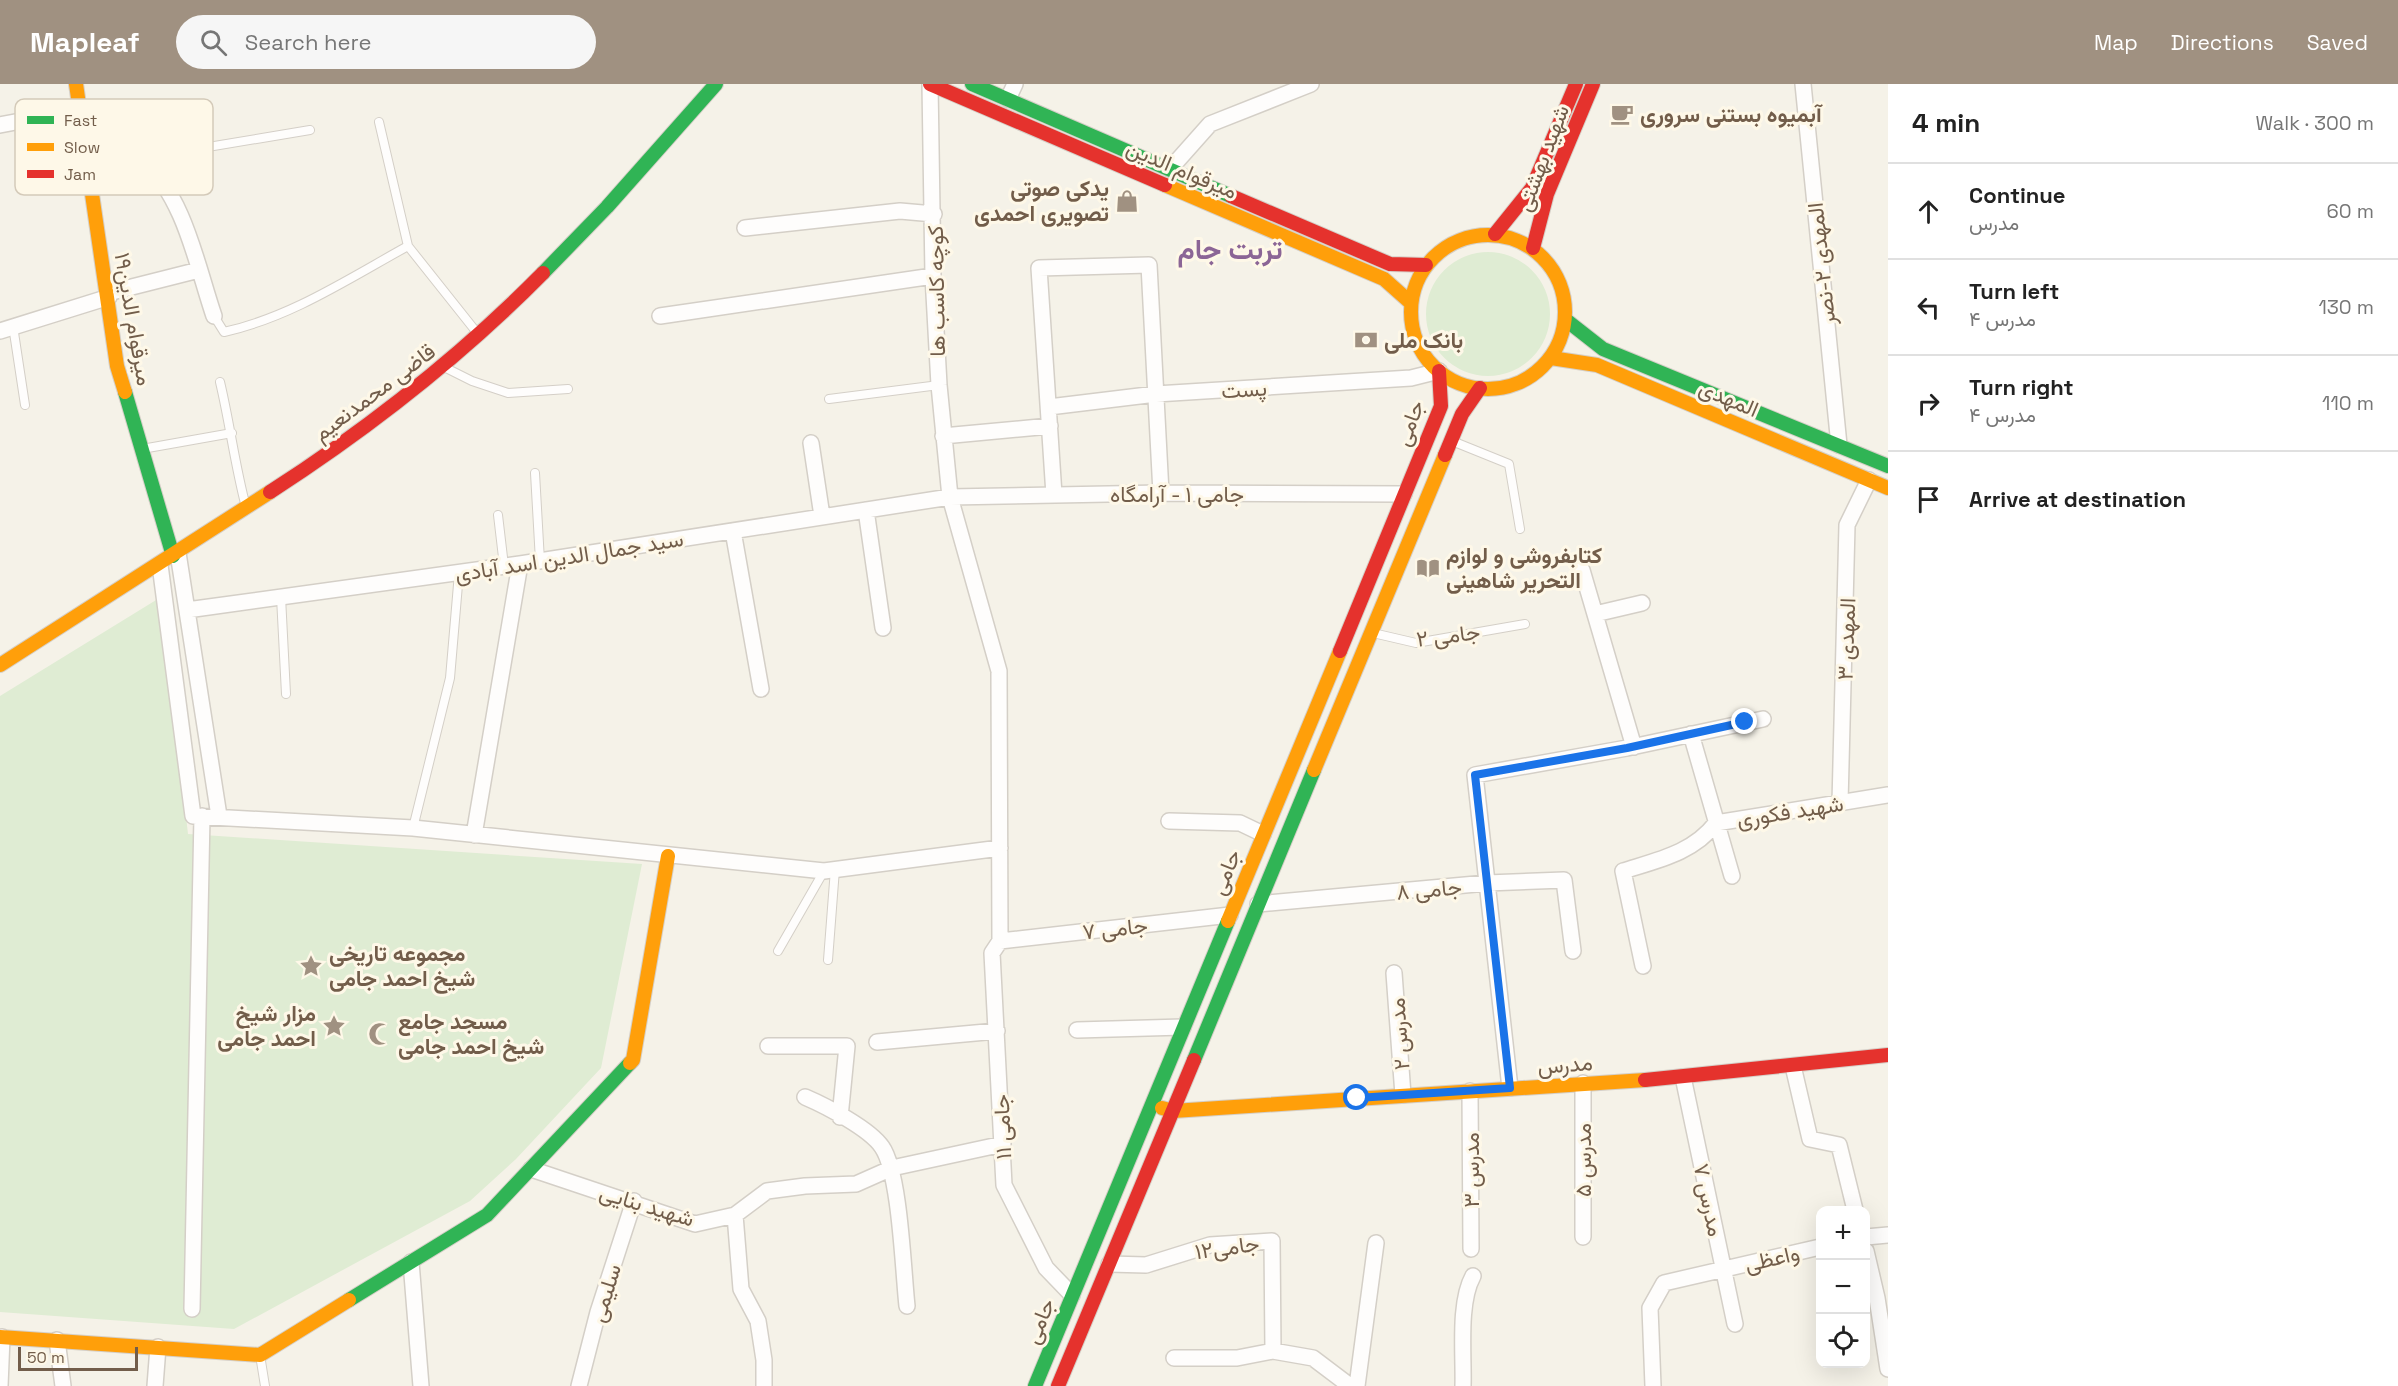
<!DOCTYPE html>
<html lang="en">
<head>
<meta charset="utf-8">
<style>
	:root { --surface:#fff; --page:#f6f6f6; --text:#222; --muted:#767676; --line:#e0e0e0; --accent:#a09181 }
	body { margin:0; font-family:"Space Grotesk",Vazirmatn,sans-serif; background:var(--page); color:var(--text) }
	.controls { position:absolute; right:18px; bottom:18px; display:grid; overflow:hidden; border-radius:12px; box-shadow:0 6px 24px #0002 }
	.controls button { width:54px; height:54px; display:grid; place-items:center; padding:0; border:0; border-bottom:2px solid var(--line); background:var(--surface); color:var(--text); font:30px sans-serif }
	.scale { position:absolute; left:18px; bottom:15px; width:120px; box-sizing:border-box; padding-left:6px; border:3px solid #725d4a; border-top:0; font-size:16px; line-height:21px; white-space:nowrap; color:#725d4a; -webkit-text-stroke:4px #fef8e8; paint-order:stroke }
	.stop { position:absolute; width:18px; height:18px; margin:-14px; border:4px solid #1a73e8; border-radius:50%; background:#fff }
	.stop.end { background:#1a73e8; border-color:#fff; box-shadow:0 2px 6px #0008 }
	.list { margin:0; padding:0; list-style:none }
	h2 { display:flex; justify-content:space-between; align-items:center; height:78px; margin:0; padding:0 24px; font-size:26px }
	h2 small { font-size:20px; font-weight:400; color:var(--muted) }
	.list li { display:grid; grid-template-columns:39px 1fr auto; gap:18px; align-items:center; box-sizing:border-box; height:96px; padding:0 24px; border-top:2px solid var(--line) }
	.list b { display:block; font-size:22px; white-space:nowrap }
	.list p { margin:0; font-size:20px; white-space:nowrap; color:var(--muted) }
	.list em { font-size:20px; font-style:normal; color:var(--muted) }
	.icon { flex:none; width:33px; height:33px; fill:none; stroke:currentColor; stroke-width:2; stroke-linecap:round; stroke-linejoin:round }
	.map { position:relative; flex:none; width:1888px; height:1302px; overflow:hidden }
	header { display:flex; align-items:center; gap:36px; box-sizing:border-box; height:84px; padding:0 30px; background:var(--accent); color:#fff }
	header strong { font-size:28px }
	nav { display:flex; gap:33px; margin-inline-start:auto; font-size:21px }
	.search { width:420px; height:54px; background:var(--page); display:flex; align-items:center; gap:15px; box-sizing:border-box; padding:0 21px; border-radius:33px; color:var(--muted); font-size:22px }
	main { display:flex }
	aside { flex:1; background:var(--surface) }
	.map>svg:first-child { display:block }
	.green { fill:#dfecd3 }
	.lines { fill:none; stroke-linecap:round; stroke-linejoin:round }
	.lane-casing { stroke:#d4cfc7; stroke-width:10 }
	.street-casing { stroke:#d4cfc7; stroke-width:18 }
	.fast-casing { stroke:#d5cfc7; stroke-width:16 }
	.slow-casing { stroke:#d5cfc7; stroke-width:16 }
	.jam-casing { stroke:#d5cfc7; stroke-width:16 }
	.lane { stroke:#fefdfc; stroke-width:8 }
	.street { stroke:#fefdfc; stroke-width:15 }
	.fast { stroke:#30b455; stroke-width:14 }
	.slow { stroke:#ff9f0a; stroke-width:14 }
	.jam { stroke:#e5322d; stroke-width:14 }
	.route { stroke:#1a73e8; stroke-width:8 }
	.labels { text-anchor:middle; stroke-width:6; stroke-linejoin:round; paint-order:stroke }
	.poi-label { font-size:22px; font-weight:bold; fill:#725d4a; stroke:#fef8e8; text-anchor:start }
	.street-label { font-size:22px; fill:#725d4a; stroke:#fef8e8 }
	.district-label { font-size:28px; font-weight:bold; fill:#8b6596; stroke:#fef8e8 }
	.key { fill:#fef8e8; stroke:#d4cab9; stroke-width:1.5 }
	.key-label { font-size:16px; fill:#725d4a }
</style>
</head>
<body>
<header>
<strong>Mapleaf</strong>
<div class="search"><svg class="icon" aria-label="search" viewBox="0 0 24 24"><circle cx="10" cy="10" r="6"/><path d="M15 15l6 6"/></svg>Search here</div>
<nav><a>Map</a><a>Directions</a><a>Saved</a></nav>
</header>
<main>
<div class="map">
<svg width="1888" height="1302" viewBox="0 0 1888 1302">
	<rect width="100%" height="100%" fill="#f5f2e8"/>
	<!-- green -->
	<path class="green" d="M1426 230a62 62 0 1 1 124 0a62 62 0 1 1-124 0Z
		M161,513L188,750L642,780L601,984L516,1075L470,1117L234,1245L0,1228V612Z"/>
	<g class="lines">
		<!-- lane casing -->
		<g class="lane-casing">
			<path id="lane" d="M379,38L408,162L478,250
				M142,74L310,46
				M214,232L224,248C291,233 348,195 408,162
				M13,242L25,321
				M444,283L472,297L508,309L568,305
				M220,298C230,340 235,382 246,423
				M829,315L939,301
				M1452,357L1509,380L1520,445
				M142,365L232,349
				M535,389L540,477
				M498,431L504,482
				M281,513L286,610
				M1373,549L1416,559L1525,540
				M413,744L450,594L459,489
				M778,867L824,787
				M828,876L835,785
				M260,1271L265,1302"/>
		</g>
		<!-- street casing -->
		<g class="street-casing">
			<path id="street" d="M930,0L933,192L939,301L950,413L999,587L1000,857
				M1803,0L1839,361
				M1008,15L1015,0
				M0,41L79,26
				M81,42C100,52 126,61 142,75C185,114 196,179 214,232
				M1170,85L1210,40L1311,0
				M745,144L900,127L934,130
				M108,209L199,186
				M660,232L933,192
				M0,247L109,213
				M1049,323L1156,310L1411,294L1439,287
				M943,352L1050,342
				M811,359L822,432
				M1054,411L1039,184L1149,181L1161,409
				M866,426L883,544
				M733,447L761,605
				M178,469L219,732
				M160,481L193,732L413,744L824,787L1000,764
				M1582,486L1634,663
				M187,526L520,480L950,413L1161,409L1404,410
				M1595,530L1642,519
				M1691,650L1732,792
				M1840,719L1847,441L1869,396
				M1169,737L1240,739L1263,750
				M474,751L520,480
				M1258,820L1487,799L1564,796L1573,867
				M1000,857L992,869L1004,1101L1046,1184L1072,1211
				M1000,857L1230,831
				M1643,882L1623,787C1658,776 1693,769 1716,739L1888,711
				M1394,889L1403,1011
				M1077,946L1183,943
				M877,958L997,947
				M768,962H847L840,1033
				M1793,982L1810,1055L1839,1061L1855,1126
				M1683,993L1735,1240
				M1583,999V1153
				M1510,1004L1475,691L1627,664L1763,635
				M1470,1007L1471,1165
				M805,1013C826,1022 870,1045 882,1063C900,1089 903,1186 907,1222
				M531,1085L695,1140L735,1131L767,1107L805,1102L856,1100L892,1084L1003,1060
				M735,1131L741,1205L758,1237L764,1276V1302
				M1866,1153L1888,1151
				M1866,1167L1877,1214L1888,1285
				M411,1178L421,1302
				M1109,1180L1146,1181L1210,1161L1272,1157L1273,1267
				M192,1225L202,732
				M57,1256L63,1302
				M1174,1274H1237L1273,1267L1313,1274L1350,1302
				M0,1302L2,1253
				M155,1302L158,1263
				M579,1302L598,1228L634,1117
				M1357,1302L1376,1159
				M1463,1302C1464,1271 1458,1219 1473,1192
				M1653,1302L1650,1224L1664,1199L1820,1163"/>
		</g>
		<!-- fast casing -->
		<g class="fast-casing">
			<path id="fast" d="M972,0L1231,112
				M543,189L607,123L716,0
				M1566,236L1603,265L1888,382
				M125,308L173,472
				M1194,976L1314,686
				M349,1216L487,1131L630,979
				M1035,1302L1228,837"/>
		</g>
		<!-- slow casing -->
		<g class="slow-casing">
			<path id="slow" d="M76,0L117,282L125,308
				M1165,101L1384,195L1411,219
				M1411 228a77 77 0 1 1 154 0a77 77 0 1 1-154 0Z
				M1551,274L1597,281L1888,404
				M0,581L270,408
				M1314,686L1445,371
				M1228,837L1340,567
				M630,979L633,976L668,772
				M1162,1024L1173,1027L1645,996
				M0,1253L260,1271L349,1216"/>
		</g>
		<!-- jam casing -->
		<g class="jam-casing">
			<path id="jam" d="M930,0L1165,101
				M1231,112L1390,180L1426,181
				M1495,150L1532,104L1576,0
				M1533,164L1547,110L1593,0
				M1445,371L1462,330L1480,304
				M270,408C369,344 460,273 543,189
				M1340,567L1441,322L1439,287
				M1645,996L1888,971
				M1058,1302L1194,976"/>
		</g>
		<!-- lane -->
		<use href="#lane" class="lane"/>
		<!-- street -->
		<use href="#street" class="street"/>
		<!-- fast -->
		<use href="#fast" class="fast"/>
		<!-- slow -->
		<use href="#slow" class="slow"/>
		<!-- jam -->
		<use href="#jam" class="jam"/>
	</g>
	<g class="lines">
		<!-- route -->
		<path class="route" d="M1357,1014L1510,1004L1475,691L1627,664L1745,638"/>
	</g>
	<!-- icons -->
	<defs>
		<g id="cafe-bare" transform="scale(1.8)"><path d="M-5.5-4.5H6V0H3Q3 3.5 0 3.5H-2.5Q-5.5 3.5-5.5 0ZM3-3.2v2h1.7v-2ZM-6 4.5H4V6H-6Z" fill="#a09181" stroke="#fef8e8" stroke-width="2.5" paint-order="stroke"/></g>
		<g id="shop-bare" transform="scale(1.8)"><path d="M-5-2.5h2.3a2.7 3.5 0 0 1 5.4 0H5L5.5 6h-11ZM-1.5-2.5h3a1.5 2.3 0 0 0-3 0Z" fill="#a09181" stroke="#fef8e8" stroke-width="2.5" paint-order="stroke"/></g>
		<g id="bank-bare" transform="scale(1.8)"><path d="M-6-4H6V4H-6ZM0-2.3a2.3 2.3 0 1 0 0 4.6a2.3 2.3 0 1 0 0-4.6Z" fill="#a09181" stroke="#fef8e8" stroke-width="2.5" paint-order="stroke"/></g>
		<g id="library-bare" transform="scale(1.8)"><path d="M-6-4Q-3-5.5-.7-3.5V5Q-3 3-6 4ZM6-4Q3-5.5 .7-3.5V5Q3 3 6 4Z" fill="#a09181" stroke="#fef8e8" stroke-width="2.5" paint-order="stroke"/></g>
		<g id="sight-bare" transform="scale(1.8)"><path d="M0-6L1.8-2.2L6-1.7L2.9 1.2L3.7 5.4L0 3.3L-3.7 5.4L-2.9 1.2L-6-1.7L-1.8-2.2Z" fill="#a09181" stroke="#fef8e8" stroke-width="2.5" paint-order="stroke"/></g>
		<g id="mosque-bare" transform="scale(1.8)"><path d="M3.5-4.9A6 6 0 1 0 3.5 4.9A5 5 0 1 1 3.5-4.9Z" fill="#a09181" stroke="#fef8e8" stroke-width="2.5" paint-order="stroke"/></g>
	</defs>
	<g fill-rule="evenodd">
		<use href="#cafe-bare" x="1622" y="30"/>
		<use href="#shop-bare" x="1127" y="117"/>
		<use href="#bank-bare" x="1366" y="256"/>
		<use href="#library-bare" x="1428" y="484"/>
		<use href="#sight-bare" x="311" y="882"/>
		<use href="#sight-bare" x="334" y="942"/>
		<use href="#mosque-bare" x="380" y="950"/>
	</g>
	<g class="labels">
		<!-- poi labels -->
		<g class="poi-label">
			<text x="1640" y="38">آبمیوه بستنی سروری</text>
			<text x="1109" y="112" text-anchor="end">یدکی صوتی<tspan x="1109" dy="25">تصویری احمدی</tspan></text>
			<text x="1384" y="264">بانک ملی</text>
			<text x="1446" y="479">کتابفروشی و لوازم<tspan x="1446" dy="25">التحریر شاهینی</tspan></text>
			<text x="329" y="877">مجموعه تاریخی<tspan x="329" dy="25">شیخ احمد جامی</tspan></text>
			<text x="316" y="937" text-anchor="end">مزار شیخ<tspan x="316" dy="25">احمد جامی</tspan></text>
			<text x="398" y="945">مسجد جامع<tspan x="398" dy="25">شیخ احمد جامی</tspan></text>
		</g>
		<!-- street labels -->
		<g class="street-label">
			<text transform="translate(1542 74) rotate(-69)" y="8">شهید بهشتی</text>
			<text transform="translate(1182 85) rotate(23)" y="8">میرقوام الدین</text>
			<text transform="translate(1821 180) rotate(-96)" y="8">المهدی ۲-نصر</text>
			<text transform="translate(936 207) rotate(-91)" y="8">کوچه کاسب ها</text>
			<text transform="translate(134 235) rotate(80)" y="8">میرقوام الدین۱۹</text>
			<text transform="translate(1244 305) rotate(-4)" y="8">پست</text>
			<text transform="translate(374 308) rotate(-37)" y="8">قاضی محمدنعیم</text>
			<text transform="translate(1729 314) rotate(23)" y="8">المهدی</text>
			<text transform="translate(1409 339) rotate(-70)" y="8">جامی</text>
			<text x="1177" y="418">جامی ۱ - آرامگاه</text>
			<text transform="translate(569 472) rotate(-9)" y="8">سید جمال الدین اسد آبادی</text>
			<text transform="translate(1448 551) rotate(-7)" y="8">جامی ۲</text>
			<text transform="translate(1846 555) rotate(-88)" y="8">المهدی ۳</text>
			<text transform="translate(1790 727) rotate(-9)" y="8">شهید فکوری</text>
			<text transform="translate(1225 788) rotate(-68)" y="8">جامی</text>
			<text transform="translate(1429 805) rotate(-5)" y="8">جامی ۸</text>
			<text transform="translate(1115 844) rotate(-6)" y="8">جامی ۷</text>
			<text transform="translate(1399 950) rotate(-94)" y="8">مدرس ۲</text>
			<text transform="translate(1565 980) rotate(-4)" y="8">مدرس</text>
			<text transform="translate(1002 1043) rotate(-92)" y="8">جامی ۱۱</text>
			<text transform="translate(1583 1076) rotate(-90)" y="8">مدرس ۵</text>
			<text transform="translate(1471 1086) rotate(-90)" y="8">مدرس ۳</text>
			<text transform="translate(1709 1116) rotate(78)" y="8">مدرس ۷</text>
			<text transform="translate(647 1121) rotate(17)" y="8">شهید بنایی</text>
			<text transform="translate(1227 1163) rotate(-8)" y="8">جامی۱۲</text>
			<text transform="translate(1772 1174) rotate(-13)" y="8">واعظی</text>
			<text transform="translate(605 1209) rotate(-73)" y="8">سلیمی</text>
			<text transform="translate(1039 1237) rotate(-68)" y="8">جامی</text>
		</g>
		<!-- district labels -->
		<g class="district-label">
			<text x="1230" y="175">تربت جام</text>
		</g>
	</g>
	<!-- legend -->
	<rect x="15" y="15" width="198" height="96" rx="9" class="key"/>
	<rect x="27" y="32" width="27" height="8" fill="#30b455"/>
	<rect x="27" y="59" width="27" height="8" fill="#ff9f0a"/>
	<rect x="27" y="86" width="27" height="8" fill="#e5322d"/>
	<g class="key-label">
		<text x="64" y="42">Fast</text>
		<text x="64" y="69">Slow</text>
		<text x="64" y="96">Jam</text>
	</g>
</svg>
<div class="controls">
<button>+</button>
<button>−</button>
<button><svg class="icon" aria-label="locate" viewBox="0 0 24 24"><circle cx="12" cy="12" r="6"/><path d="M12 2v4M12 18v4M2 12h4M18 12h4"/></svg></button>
</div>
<div class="scale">50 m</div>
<div class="stop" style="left:1357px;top:1014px"></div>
<div class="stop end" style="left:1745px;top:638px"></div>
</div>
<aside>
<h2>4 min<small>Walk · 300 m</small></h2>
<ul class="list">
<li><svg class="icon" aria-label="ahead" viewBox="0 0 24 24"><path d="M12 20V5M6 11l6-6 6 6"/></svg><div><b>Continue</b><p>مدرس</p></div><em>60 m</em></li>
<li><svg class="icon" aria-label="left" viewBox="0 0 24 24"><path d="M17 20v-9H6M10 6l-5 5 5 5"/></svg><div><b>Turn left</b><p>مدرس ۴</p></div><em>130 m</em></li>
<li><svg class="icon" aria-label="right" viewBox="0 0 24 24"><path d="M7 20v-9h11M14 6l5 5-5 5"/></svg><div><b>Turn right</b><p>مدرس ۴</p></div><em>110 m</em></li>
<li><svg class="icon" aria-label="arrive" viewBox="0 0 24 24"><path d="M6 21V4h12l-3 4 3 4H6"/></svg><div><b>Arrive at destination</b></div></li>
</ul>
</aside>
</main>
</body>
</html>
